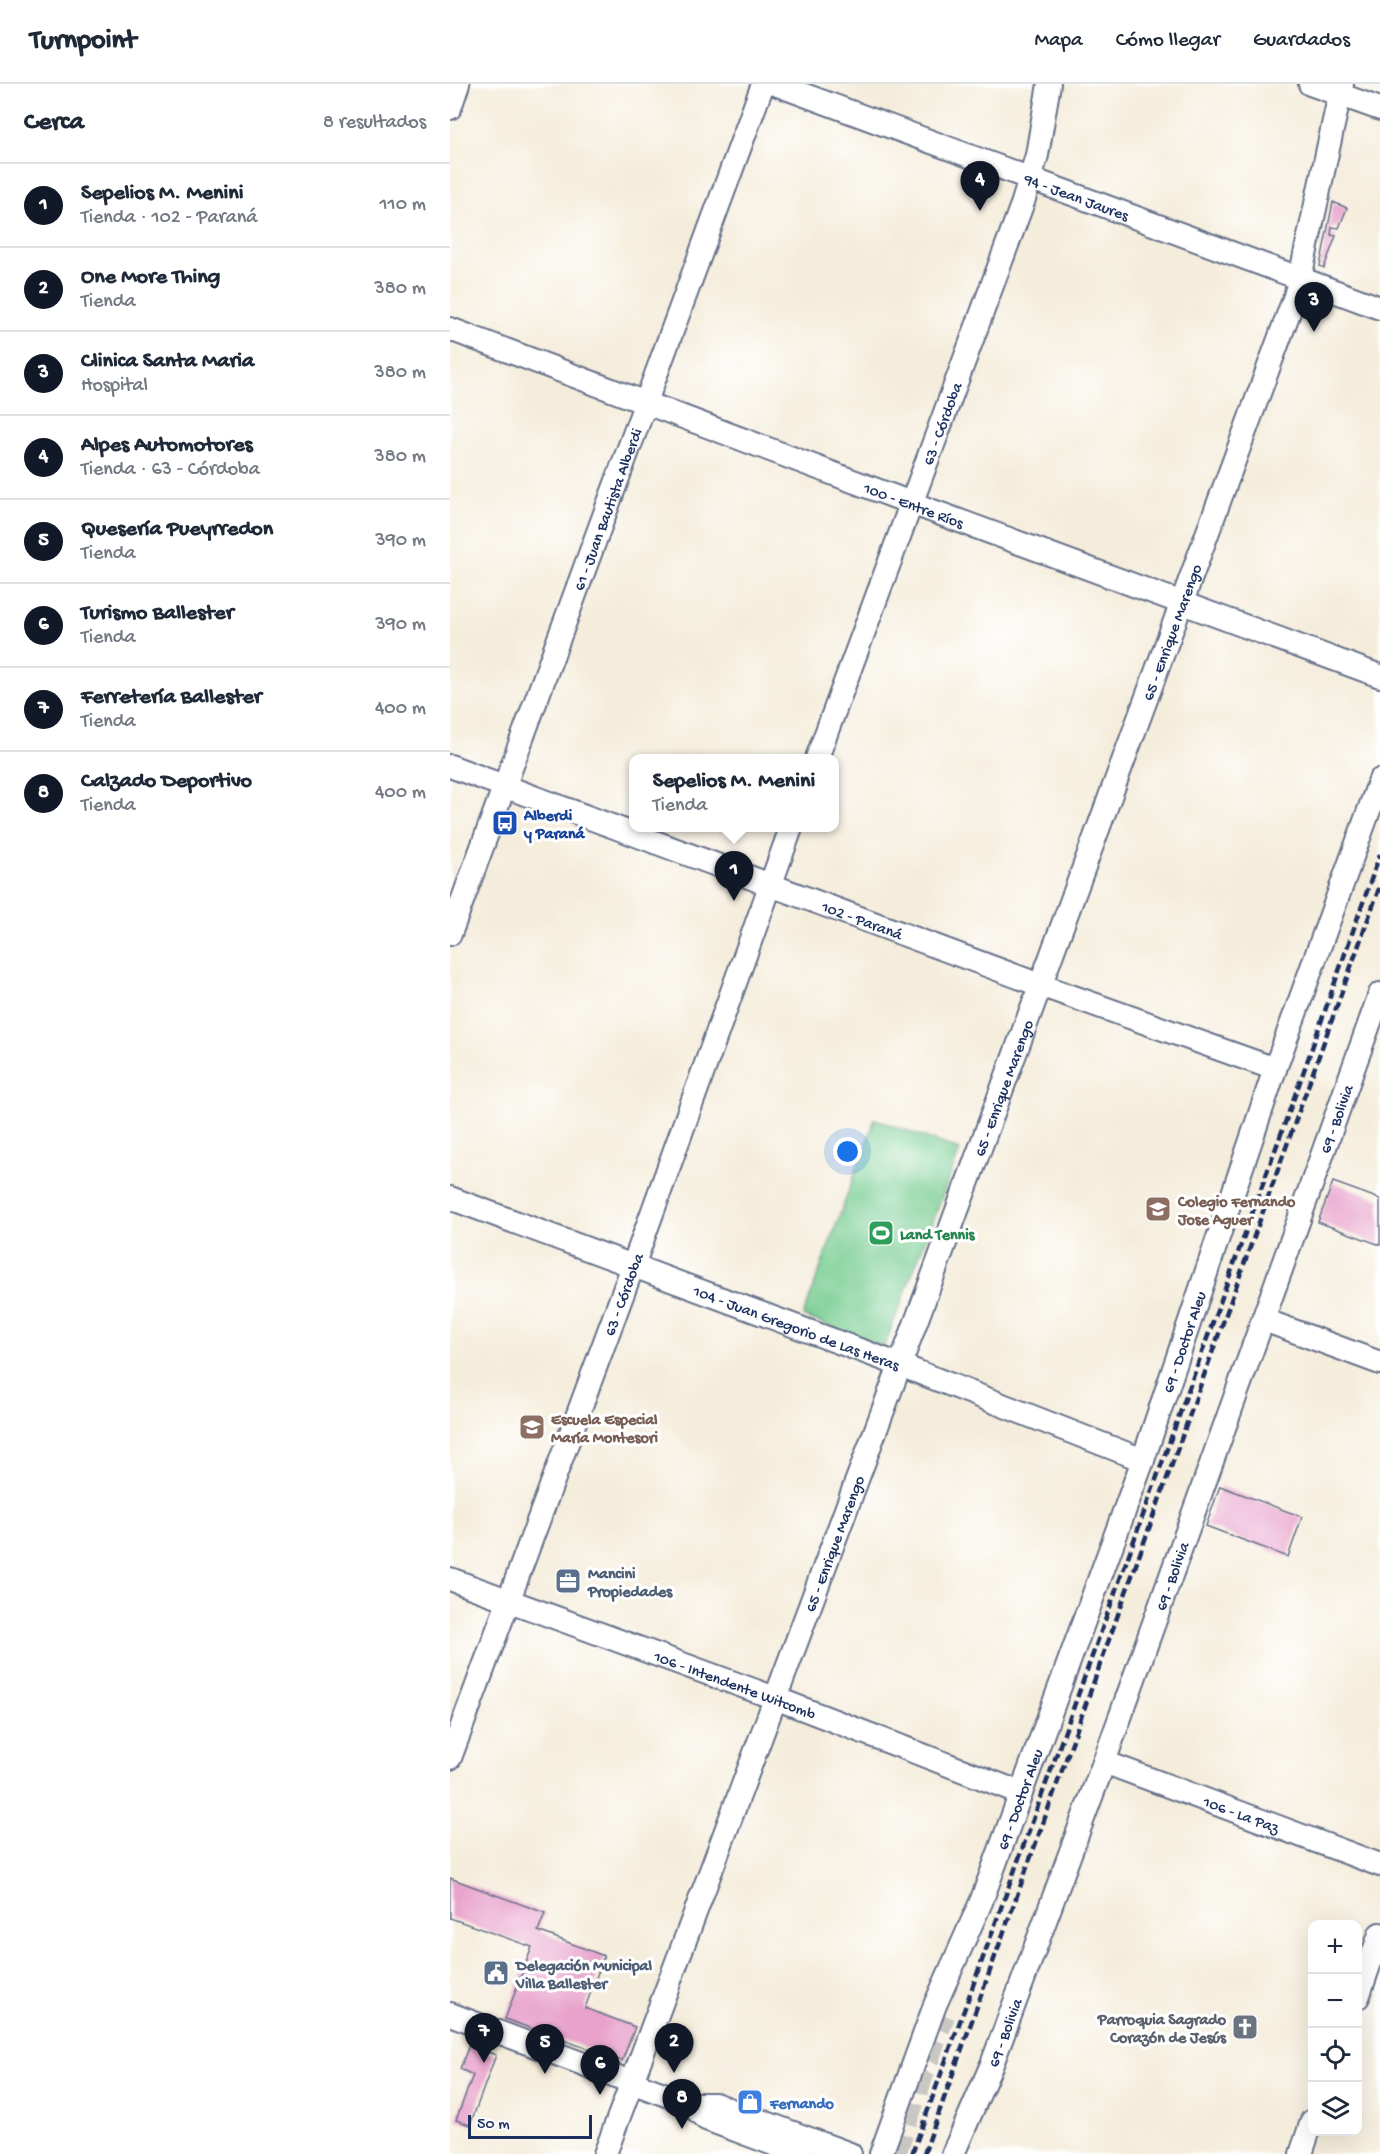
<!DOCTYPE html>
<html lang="es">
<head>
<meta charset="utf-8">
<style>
	:root { --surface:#fff; --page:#f2f2f3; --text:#1f2937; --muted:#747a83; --line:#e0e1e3; --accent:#111827 }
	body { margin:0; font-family:"Gochi Hand",sans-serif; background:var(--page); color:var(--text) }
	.controls { position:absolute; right:18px; bottom:18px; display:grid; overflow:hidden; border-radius:12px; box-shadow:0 6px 24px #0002 }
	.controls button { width:54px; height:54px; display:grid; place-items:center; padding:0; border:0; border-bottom:2px solid var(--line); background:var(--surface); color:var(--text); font:30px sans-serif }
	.scale { position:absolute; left:18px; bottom:15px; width:124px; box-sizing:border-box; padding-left:6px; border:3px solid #1b2f5e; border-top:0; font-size:16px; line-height:21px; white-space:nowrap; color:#1b2f5e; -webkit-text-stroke:4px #fff; paint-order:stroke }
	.you { position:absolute; left:398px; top:1068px; width:21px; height:21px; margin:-15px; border:4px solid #fff; border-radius:50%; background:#1a73e8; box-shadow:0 0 0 9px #1a73e833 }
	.badge { display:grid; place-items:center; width:39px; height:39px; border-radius:50%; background:var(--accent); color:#fff; font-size:20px; font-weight:700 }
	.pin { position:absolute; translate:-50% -50px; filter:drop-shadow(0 2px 3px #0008) }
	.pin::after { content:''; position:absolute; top:32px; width:21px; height:18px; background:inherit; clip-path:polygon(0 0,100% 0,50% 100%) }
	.popup { position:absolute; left:179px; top:670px; width:210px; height:78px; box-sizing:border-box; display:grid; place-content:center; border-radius:12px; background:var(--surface); filter:drop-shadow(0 2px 4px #0005); font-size:20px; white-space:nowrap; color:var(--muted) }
	.popup b { font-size:22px; color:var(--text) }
	.popup::after { content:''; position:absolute; left:50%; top:100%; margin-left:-12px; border:12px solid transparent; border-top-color:var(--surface) }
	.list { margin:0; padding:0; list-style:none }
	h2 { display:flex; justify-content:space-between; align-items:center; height:78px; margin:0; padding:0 24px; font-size:26px }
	h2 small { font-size:20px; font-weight:400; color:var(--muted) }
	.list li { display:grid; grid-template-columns:39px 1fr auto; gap:18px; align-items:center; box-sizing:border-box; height:84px; padding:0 24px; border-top:2px solid var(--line) }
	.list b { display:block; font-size:22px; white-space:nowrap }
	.list p { margin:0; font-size:20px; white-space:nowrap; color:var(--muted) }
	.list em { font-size:20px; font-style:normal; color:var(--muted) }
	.icon { flex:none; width:33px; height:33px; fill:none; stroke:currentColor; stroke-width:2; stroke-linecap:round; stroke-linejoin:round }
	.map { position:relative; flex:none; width:930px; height:2070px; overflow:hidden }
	header { display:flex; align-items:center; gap:36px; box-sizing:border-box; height:84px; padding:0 30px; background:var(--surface); border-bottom:2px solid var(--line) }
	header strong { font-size:28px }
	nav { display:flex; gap:33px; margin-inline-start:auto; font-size:21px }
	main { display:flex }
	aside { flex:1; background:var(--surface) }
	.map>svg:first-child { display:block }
	.green { fill:#79ce92; stroke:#4a7e78; stroke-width:1.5 }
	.building { fill:#e8a2cb }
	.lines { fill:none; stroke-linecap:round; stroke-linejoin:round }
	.minor-tunnel { stroke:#c9c7c2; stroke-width:22; stroke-dasharray:22 11; stroke-linecap:butt }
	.minor-casing { stroke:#67728a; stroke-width:26 }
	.minor { stroke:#fff; stroke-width:22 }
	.rail { stroke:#1b2f5e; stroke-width:4.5; stroke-dasharray:9 4.5; stroke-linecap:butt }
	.labels { text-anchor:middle; stroke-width:6; stroke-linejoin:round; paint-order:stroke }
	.street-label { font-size:16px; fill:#1b2f5e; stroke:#fff }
	.transit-label { font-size:16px; font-weight:bold; fill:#164399; stroke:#fff; text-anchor:start }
	.education-label { font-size:16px; font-weight:bold; fill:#785e54; stroke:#fff; text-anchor:start }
	.leisure-label { font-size:16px; font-weight:bold; fill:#27864d; stroke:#fff; text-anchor:start }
	.service-label { font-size:16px; font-weight:bold; fill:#4e5e75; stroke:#fff; text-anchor:start }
	.worship-label { font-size:16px; font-weight:bold; fill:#5b616d; stroke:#fff; text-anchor:end }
	.shop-label { font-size:16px; font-weight:bold; fill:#366cbe; stroke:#fff; text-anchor:start }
</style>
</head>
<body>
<header>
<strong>Turnpoint</strong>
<nav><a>Mapa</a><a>Cómo llegar</a><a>Guardados</a></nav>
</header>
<main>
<aside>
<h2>Cerca<small>8 resultados</small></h2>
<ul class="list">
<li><span class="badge">1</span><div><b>Sepelios M. Menini</b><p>Tienda · 102 - Paraná</p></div><em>110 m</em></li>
<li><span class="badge">2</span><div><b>One More Thing</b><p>Tienda</p></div><em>380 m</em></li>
<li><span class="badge">3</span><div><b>Clinica Santa Maria</b><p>Hospital</p></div><em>380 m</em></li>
<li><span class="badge">4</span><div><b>Alpes Automotores</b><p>Tienda · 63 - Córdoba</p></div><em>380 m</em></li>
<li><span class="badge">5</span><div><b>Quesería Pueyrredon</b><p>Tienda</p></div><em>390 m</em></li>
<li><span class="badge">6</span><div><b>Turismo Ballester</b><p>Tienda</p></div><em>390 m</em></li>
<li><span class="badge">7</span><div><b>Ferretería Ballester</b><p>Tienda</p></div><em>400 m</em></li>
<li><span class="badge">8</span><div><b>Calzado Deportivo</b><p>Tienda</p></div><em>400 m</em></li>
</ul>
</aside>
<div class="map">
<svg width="930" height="2070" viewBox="0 0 930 2070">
	<rect width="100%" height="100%" fill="#fff"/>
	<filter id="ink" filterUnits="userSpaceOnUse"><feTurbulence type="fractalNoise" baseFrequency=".0167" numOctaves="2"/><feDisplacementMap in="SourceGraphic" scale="12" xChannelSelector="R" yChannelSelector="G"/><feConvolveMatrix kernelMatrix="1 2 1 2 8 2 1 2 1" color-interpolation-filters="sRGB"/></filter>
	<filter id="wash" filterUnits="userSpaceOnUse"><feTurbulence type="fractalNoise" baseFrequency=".008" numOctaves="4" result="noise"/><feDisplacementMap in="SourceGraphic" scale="24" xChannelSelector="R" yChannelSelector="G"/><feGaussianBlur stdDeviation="1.35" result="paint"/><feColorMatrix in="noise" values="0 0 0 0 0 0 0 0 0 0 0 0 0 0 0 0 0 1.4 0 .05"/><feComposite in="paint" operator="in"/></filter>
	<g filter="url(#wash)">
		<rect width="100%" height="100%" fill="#f5eddb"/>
		<!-- green -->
		<path class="green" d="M425,1035L510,1066L434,1263L353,1232Z"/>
		<g id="blocks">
			<!-- building -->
			<path class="building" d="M883,118L897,124L889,144L882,143L881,151L886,152L874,184L870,182Z
				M883,1098L930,1115V1161L868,1138Z
				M770,1402L852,1433L838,1473L756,1442Z
				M0,1794L95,1829L88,1847L154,1872L135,1924L185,1943L172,1977L55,1935L82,1863L0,1834Z
				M19,1961L46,1971L20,2041L6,2036L23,1991L10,1985Z"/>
		</g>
	</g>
	<g filter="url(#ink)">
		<use href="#blocks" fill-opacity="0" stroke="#67728a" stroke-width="1.5"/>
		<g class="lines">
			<!-- minor-tunnel -->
			<path class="minor-tunnel" d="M445,2070L494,1931"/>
			<!-- minor casing -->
			<g class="minor-casing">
				<g id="minor">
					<path id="s1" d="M325,0L930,224"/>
					<path d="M860,0L930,25"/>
					<path d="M0,24L8,0"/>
					<path id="s2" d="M0,245L461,419L930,592"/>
					<path id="s3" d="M367,674L573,118L587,71L599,0"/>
					<path id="s4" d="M0,682L590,901L825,985"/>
					<path id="s5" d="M0,850L313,0"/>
					<path id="s6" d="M0,1114L450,1281L693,1376"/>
					<path d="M814,1236L930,1279"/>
					<path id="s7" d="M0,1495L325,1614L571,1709"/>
					<path id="s8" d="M0,1674L183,1182L341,744"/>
					<path id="s9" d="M654,1678L930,1781"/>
					<path d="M908,1913L930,1850"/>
					<path d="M0,1930L240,2020H265L400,2070"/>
					<path d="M240,2020L256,2035L350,2070"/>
					<path id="s10" d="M155,2070L450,1281L845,212L850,194L892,0"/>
					<path id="s11" d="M431,2070L485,1921L531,1818L693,1376L825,985L930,696"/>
					<path id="s12" d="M503,2070L542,1980L654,1678L930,910"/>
					<path d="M851,2070L862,2037"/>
				</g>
			</g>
			<!-- minor -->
			<use href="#minor" class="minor"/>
			<!-- rail -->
			<path class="rail" d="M462,2070L857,978L930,770
				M474,2070L930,802"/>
		</g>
	</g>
	<!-- icons -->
	<defs>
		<g id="bus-square" transform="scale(1.35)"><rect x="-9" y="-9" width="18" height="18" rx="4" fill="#1a4fb4" stroke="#fff"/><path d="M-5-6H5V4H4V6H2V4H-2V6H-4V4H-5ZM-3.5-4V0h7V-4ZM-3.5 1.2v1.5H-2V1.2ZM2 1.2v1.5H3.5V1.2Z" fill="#fff"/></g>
		<g id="school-square" transform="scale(1.35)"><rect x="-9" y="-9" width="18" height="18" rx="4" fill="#8d6e63" stroke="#fff"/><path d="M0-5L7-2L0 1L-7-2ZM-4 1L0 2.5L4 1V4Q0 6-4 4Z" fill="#fff"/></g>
		<g id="stadium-square" transform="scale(1.35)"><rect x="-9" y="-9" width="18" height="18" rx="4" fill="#2e9e5b" stroke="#fff"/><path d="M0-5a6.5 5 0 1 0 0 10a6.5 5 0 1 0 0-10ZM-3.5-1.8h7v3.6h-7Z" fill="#fff"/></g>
		<g id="office-square" transform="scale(1.35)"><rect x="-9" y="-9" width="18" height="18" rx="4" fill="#5c6f8a" stroke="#fff"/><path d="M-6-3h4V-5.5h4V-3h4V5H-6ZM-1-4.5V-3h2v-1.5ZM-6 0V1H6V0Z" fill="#fff"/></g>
		<g id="civic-square" transform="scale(1.35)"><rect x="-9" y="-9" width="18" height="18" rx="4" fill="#5c6f8a" stroke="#fff"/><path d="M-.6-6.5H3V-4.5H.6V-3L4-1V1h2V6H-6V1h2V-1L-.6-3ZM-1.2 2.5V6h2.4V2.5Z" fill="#fff"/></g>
		<g id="church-square" transform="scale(1.35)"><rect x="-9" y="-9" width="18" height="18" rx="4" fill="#6b7280" stroke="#fff"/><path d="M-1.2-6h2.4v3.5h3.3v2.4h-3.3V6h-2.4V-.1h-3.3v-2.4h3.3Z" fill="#fff"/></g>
		<g id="shop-square" transform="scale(1.35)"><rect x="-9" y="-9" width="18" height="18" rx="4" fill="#3f7fe0" stroke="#fff"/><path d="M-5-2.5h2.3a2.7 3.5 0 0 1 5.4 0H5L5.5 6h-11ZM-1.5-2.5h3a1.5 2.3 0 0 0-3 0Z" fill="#fff"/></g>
	</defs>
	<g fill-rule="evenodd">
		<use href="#bus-square" x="55" y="739"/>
		<use href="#school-square" x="708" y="1125"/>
		<use href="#stadium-square" x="431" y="1149"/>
		<use href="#school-square" x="82" y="1343"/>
		<use href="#office-square" x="118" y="1497"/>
		<use href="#civic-square" x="46" y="1889"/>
		<use href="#church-square" x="795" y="1943"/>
		<use href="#shop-square" x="300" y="2018"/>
	</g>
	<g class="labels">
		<!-- street labels -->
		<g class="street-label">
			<text dy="6" stroke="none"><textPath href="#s1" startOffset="322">94 - Jean Jaures</textPath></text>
			<text dy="6" stroke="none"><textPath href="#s3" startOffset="357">63 - Córdoba</textPath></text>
			<text dy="6" stroke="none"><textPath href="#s2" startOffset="496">100 - Entre Ríos</textPath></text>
			<text dy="6" stroke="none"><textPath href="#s5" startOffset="453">61 - Juan Bautista Alberdi</textPath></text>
			<text dy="6" stroke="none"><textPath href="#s10" startOffset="1624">65 - Enrique Marengo</textPath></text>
			<text dy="6" stroke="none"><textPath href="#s4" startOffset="440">102 - Paraná</textPath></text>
			<text dy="6" stroke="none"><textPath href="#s10" startOffset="1138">65 - Enrique Marengo</textPath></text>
			<text dy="6" stroke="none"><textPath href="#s12" startOffset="1104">69 - Bolivia</textPath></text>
			<text dy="6" stroke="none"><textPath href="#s8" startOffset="495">63 - Córdoba</textPath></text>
			<text dy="6" stroke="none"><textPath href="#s6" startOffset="370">104 - Juan Gregorio de Las Heras</textPath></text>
			<text dy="6" stroke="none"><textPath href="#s11" startOffset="867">69 - Doctor Aleu</textPath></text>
			<text dy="6" stroke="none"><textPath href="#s10" startOffset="652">65 - Enrique Marengo</textPath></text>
			<text dy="6" stroke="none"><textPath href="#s12" startOffset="618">69 - Bolivia</textPath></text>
			<text dy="6" stroke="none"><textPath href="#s7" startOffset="304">106 - Intendente Witcomb</textPath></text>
			<text dy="6" stroke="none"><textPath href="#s11" startOffset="381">69 - Doctor Aleu</textPath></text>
			<text dy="6" stroke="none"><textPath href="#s9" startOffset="147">106 - La Paz</textPath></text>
			<text dy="6" stroke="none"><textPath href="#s12" startOffset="132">69 - Bolivia</textPath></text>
		</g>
		<!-- transit labels -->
		<g class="transit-label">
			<text x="74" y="736">Alberdi<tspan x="74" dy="18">y Paraná</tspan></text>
		</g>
		<!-- education labels -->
		<g class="education-label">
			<text x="728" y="1122">Colegio Fernando<tspan x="728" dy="18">Jose Aguer</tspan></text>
			<text x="101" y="1340">Escuela Especial<tspan x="101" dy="18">María Montesori</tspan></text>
		</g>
		<!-- leisure labels -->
		<g class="leisure-label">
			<text x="450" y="1155">Land Tennis</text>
		</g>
		<!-- service labels -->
		<g class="service-label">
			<text x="138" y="1494">Mancini<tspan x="138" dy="18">Propiedades</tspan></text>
			<text x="66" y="1886">Delegación Municipal<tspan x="66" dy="18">Villa Ballester</tspan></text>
		</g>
		<!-- worship labels -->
		<g class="worship-label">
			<text x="776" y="1940">Parroquia Sagrado<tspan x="776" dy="18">Corazón de Jesús</tspan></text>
		</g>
		<!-- shop labels -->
		<g class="shop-label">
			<text x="320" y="2024">Fernando</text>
		</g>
	</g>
</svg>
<div class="controls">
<button>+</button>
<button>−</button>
<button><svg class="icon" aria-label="locate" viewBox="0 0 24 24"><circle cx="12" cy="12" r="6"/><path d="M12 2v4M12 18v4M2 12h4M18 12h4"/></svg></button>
<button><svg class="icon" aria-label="layers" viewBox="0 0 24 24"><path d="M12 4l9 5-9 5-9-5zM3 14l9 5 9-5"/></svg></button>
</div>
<div class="scale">50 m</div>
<div class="you"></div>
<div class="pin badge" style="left:284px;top:817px">1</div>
<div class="popup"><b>Sepelios M. Menini</b>Tienda</div>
<div class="pin badge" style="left:224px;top:1989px">2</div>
<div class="pin badge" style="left:864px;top:248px">3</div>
<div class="pin badge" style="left:530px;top:127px">4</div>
<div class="pin badge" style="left:95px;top:1990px">5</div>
<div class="pin badge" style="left:150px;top:2011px">6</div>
<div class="pin badge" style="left:34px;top:1979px">7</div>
<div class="pin badge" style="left:232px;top:2045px">8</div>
</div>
</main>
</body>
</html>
